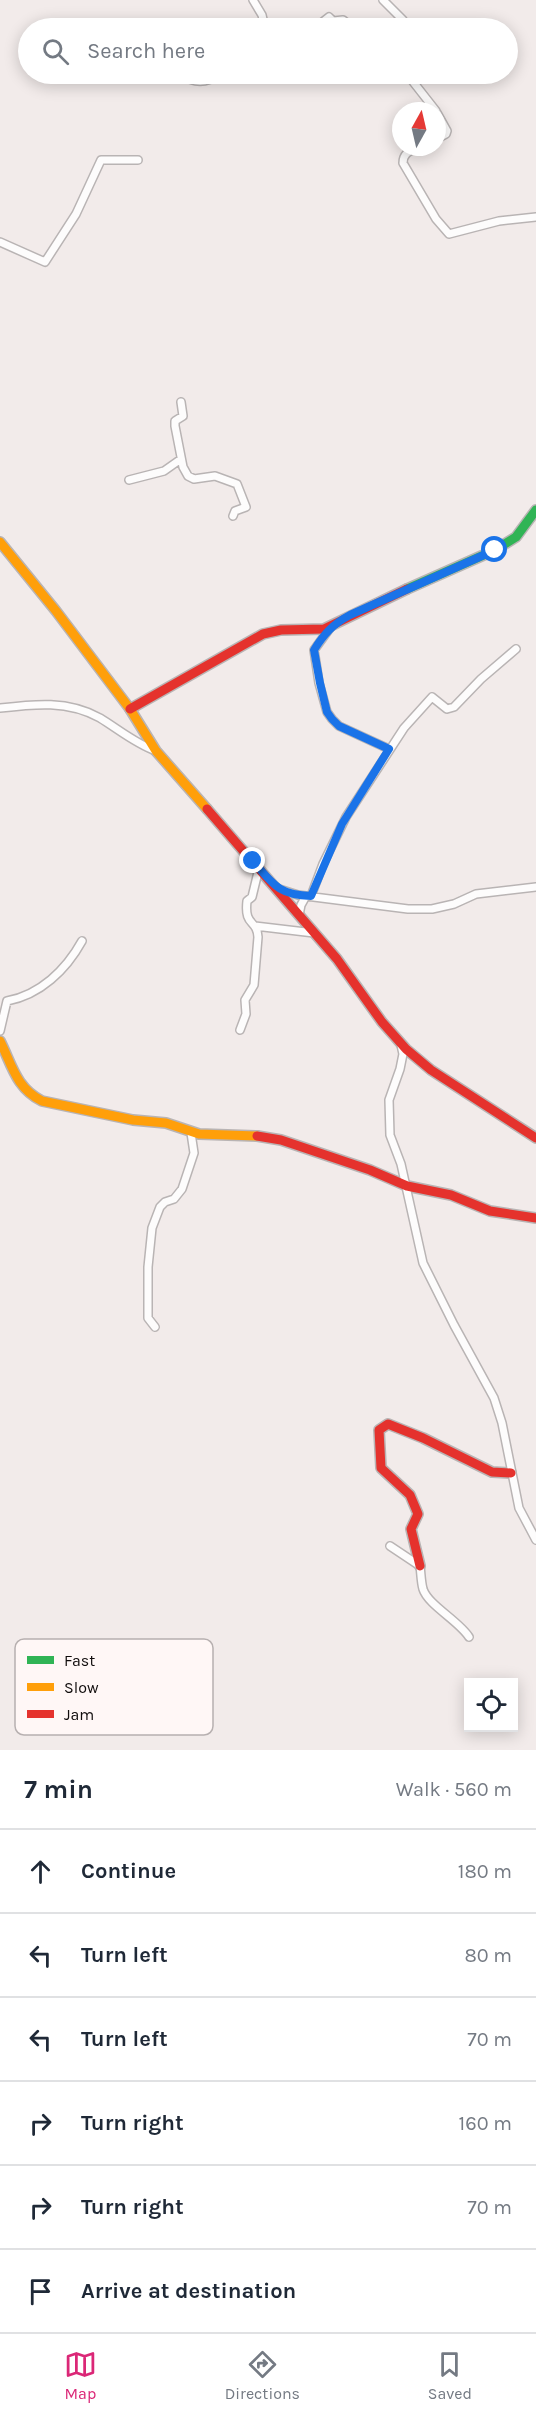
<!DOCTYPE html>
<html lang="en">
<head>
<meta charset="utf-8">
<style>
	:root { --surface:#fff; --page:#f2f2f3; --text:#1f2937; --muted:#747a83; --line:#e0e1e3; --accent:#db2777 }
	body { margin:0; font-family:Karla,sans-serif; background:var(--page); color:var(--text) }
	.controls { position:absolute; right:18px; bottom:18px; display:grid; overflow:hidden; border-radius:0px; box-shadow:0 3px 15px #0003 }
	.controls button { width:54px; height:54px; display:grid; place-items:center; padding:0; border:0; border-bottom:2px solid var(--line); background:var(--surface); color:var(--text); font:30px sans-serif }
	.compass { position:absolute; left:392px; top:102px; width:54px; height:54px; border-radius:50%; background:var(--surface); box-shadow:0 3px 15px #0003; rotate:8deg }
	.stop { position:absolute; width:18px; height:18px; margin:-14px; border:4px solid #1a73e8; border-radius:50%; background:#fff }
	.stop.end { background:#1a73e8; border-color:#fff; box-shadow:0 2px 6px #0008 }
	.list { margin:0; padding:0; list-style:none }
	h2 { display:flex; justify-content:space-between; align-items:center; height:78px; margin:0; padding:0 24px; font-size:26px }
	h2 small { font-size:20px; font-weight:400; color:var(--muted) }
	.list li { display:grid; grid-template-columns:39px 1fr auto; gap:18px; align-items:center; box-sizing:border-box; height:84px; padding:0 24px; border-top:2px solid var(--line) }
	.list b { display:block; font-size:22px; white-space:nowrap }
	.list em { font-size:20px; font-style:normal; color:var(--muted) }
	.icon { flex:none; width:33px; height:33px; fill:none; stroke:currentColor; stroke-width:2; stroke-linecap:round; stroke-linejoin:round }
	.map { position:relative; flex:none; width:536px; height:1750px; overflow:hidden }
	.search { position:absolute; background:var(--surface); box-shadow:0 3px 15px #0003; left:18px; right:18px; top:18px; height:66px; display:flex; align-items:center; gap:15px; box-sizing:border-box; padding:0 21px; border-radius:33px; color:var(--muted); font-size:22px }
	.sheet { height:582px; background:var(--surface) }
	nav { display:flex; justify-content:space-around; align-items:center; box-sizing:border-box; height:84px; border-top:2px solid var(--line); background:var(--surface); font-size:16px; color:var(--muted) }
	nav a { display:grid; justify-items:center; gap:3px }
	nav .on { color:var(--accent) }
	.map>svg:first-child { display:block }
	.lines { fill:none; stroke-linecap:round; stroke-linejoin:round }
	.street-casing { stroke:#b9b4b4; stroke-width:10 }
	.fast-casing { stroke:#b9b4b4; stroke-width:12 }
	.slow-casing { stroke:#b9b4b4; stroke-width:12 }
	.jam-casing { stroke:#b9b4b4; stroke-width:12 }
	.street { stroke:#fdfcfc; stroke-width:7 }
	.fast { stroke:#30b455; stroke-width:9 }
	.slow { stroke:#ff9f0a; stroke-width:9 }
	.jam { stroke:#e5322d; stroke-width:9 }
	.route { stroke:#1a73e8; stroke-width:8 }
	.key { fill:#fff7f6; stroke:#b7b0b0; stroke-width:1.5 }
	.key-label { font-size:16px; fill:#100c0c }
</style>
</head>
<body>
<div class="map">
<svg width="536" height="1750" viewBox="0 0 536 1750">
	<rect width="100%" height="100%" fill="#f2ebea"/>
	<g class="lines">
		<!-- street casing -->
		<g class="street-casing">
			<path id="street" d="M253,0L262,15L265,28
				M383,0L403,20L395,28
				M315,28L329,17L333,21L343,20L353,28
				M181,74C194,84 206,84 220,74
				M407,74L436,111
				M437,113L447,131L446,134L437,139
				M418,147C410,151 403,153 403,163L436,219L449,234L499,221L536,217
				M0,242L45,262L76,214L101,160H138
				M181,402L183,416L175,421V426L183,467L188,476L194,479L215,476L237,484L246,507L235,511L233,516
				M129,480L164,471L181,459
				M330,628L314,650L319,683L327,712L332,719L339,726L389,749
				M0,708C34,704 68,700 100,718C118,729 136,744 156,751
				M276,888L298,895L408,909H432L454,904L476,894L536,887
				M311,896L323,864L346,817L404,728L432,697L447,709L454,707L481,679L516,649
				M299,915L301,905L306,896
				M255,926L314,933
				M240,1030L246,1014L245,1000L254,985L258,937C257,919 244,927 247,901L252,897L259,868
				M0,1031L7,1001C40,995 66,970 82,941
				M401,1045L403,1054L400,1069L389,1100L390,1135L401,1164L423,1263L454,1325L494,1398L502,1423L519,1508L536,1540
				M155,1327L148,1318V1267L152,1228L160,1207L165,1202L174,1199L182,1189L194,1153L191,1133
				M390,1546L420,1566C421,1573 421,1582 423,1589C428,1605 459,1621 469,1637"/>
		</g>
		<!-- fast casing -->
		<g class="fast-casing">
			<path id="fast" d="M407,589L495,550L516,537L536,510"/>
		</g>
		<!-- slow casing -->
		<g class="slow-casing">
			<path id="slow" d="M0,542L56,611L130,709L156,751L207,809
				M0,1041C12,1065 16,1088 42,1101L133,1120L166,1123L199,1134L257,1136"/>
		</g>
		<!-- jam casing -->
		<g class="jam-casing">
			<path id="jam" d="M130,709L263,634L281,630L324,629L407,589
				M207,809L337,959L382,1022L406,1049L431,1070L536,1138
				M257,1136L281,1140L370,1170L407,1186L451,1195L490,1211L536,1218
				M420,1566L411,1529L418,1514L410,1495L381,1468L379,1430L388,1424L423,1438L492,1472L511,1473"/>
		</g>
		<!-- street -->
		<use href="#street" class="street"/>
		<!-- fast -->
		<use href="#fast" class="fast"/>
		<!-- slow -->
		<use href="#slow" class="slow"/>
		<!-- jam -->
		<use href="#jam" class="jam"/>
	</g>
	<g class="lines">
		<!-- route -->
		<path class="route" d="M253,861C273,884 278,895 311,896L342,824L389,749L339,726L332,719L327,712L320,683L314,650C324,634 333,624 350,615L495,550"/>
	</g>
	<!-- legend -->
	<rect x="15" y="1639" width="198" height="96" rx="9" class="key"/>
	<rect x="27" y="1656" width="27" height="8" fill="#30b455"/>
	<rect x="27" y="1683" width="27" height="8" fill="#ff9f0a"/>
	<rect x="27" y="1710" width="27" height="8" fill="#e5322d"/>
	<g class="key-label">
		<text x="64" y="1666">Fast</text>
		<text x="64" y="1693">Slow</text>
		<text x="64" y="1720">Jam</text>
	</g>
</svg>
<div class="controls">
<button><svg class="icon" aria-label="locate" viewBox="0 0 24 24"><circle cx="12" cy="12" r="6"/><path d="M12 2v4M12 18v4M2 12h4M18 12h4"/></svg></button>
</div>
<svg class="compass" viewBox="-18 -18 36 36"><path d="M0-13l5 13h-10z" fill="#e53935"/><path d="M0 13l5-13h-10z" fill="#747a83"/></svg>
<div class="stop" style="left:495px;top:550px"></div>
<div class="stop end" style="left:253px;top:861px"></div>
<div class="search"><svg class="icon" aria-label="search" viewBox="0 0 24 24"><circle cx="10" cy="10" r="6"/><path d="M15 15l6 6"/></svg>Search here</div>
</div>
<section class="sheet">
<h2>7 min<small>Walk · 560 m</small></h2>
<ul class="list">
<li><svg class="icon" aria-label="ahead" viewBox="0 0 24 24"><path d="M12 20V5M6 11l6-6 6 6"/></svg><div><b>Continue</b></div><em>180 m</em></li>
<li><svg class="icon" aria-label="left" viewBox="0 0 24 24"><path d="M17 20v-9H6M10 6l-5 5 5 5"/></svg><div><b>Turn left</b></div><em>80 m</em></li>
<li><svg class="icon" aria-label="left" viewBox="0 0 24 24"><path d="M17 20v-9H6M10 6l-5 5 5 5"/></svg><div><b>Turn left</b></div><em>70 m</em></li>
<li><svg class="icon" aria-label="right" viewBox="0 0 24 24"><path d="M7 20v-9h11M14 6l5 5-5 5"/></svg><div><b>Turn right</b></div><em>160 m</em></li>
<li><svg class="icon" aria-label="right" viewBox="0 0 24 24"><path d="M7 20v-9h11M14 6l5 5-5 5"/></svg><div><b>Turn right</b></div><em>70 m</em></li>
<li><svg class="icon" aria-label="arrive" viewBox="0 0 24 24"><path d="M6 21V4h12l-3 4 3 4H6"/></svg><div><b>Arrive at destination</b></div></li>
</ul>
</section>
<nav>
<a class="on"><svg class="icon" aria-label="map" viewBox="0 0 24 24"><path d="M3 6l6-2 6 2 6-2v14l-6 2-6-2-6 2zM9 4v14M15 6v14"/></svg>Map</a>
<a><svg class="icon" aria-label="directions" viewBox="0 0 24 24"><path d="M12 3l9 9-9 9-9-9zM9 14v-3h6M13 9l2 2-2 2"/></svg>Directions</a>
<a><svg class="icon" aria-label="saved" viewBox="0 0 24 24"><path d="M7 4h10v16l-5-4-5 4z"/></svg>Saved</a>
</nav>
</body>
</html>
